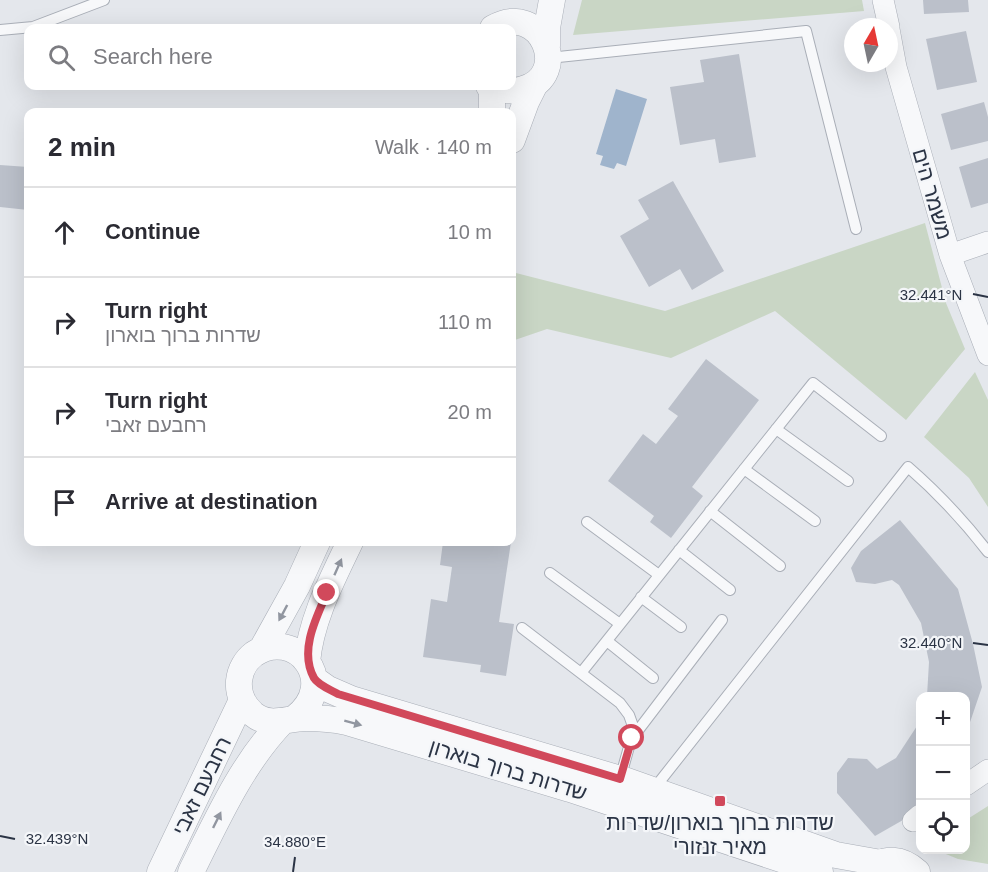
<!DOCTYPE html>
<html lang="en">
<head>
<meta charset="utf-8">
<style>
	:root { --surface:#fff; --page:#f7f7f7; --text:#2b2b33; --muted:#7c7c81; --line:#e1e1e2 }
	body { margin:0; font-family:Arial,Heebo,sans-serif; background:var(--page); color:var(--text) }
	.controls { position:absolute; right:18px; bottom:18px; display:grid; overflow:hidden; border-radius:12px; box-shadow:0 6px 24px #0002 }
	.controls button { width:54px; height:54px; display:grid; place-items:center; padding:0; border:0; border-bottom:2px solid var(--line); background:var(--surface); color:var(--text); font:30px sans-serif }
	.compass { position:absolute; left:844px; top:18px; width:54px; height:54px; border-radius:50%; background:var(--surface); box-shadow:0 6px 24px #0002; rotate:9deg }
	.stop { position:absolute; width:18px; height:18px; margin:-14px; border:4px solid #d1495b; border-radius:50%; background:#fff }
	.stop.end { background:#d1495b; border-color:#fff; box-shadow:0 2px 6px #0008 }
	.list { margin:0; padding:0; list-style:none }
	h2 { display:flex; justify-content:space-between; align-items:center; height:78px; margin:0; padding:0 24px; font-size:26px }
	h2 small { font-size:20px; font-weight:400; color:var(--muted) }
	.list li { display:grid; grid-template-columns:39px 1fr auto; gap:18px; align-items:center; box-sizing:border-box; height:90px; padding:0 24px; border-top:2px solid var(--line) }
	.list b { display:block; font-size:22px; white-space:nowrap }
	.list p { margin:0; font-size:20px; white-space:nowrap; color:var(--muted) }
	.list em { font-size:20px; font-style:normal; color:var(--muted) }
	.icon { flex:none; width:33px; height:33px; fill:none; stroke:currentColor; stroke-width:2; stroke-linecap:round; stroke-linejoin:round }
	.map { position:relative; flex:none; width:988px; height:872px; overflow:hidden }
	.search { position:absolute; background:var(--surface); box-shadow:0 6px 24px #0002; left:24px; top:24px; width:492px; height:66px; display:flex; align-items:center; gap:15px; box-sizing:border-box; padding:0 21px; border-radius:12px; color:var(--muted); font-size:22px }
	.panel { position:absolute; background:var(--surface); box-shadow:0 6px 24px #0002; left:24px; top:108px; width:492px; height:438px; border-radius:12px }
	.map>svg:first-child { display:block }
	.green { fill:#c9d6c5 }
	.water { fill:#9fb4cc }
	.building { fill:#bbc0ca }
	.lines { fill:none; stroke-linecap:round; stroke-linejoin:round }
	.service-casing { stroke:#a9aeb7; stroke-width:12 }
	.minor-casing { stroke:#a9aeb7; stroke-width:22 }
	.tertiary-casing { stroke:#a9aeb7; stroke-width:27 }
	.service { stroke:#f7f8fa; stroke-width:10 }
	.minor { stroke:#f7f8fa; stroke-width:21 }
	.tertiary { stroke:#f7f8fa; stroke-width:26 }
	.oneway { fill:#9196a0 }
	.route { stroke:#d1495b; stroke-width:8 }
	.ticks { fill:none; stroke:#2b3445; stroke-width:2 }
	.poi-dot { fill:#d1495b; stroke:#f4f6f9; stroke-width:2 }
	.labels { text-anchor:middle; stroke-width:4.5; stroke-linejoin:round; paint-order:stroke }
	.street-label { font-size:21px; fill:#2b3445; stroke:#f4f6f9 }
	.poi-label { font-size:21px; fill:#2b3445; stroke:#f4f6f9 }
	.ticks-label { font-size:15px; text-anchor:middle; fill:#2b3445; stroke:#f4f6f9; stroke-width:4.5; stroke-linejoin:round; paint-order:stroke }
</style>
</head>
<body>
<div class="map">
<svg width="988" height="872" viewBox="0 0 988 872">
	<rect width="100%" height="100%" fill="#e4e7ec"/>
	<!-- green -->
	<path class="green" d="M582,0H862L864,11L573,35Z
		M925,223L946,303L965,349L906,420L775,311L671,358L547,329L512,341V272L665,311Z
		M975,372L988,400V507L969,478L924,437Z
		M988,806V864L958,859L936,850H966V820Z"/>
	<!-- water -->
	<path class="water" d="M616,89L647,99L626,166L617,163L614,169L600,165L603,156L596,154Z"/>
	<!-- building -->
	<path class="building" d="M923,0H968L969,12L924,14Z
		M966,31L977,82L937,90L926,39Z
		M739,54L756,157L719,163L715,139L680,145L670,87L704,82L700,60Z
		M984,102L988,117V141L951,150L941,114Z
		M988,158V203L971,208L959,167Z
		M0,165L28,167V210L0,207Z
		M673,181L724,271L692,290L680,269L649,287L620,236L649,219L638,200Z
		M706,359L759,400L692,487L703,496L671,538L650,522L654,516L608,481L643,434L656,444L678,416L668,409Z
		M900,520L958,589L973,644L982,687L966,734V696H927L929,662L921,623L899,585L892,580L875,584L856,582L851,568L861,551Z
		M443,542H511L499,622L514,624L506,676L480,672L481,665L423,657L431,599L447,602L452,567L440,565Z
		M920,717V800L903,820L875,836L837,793V773L848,758L867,759L877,769L896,758L917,726Z"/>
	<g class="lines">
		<!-- service casing -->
		<g class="service-casing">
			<path id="service" d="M0,30L33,27L104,0
				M549,58L806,31L856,229
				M776,429L848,481
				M744,469L815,521
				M710,511L780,566
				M587,522L659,575
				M679,550L730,590
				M550,573L620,624
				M641,597L681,627
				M522,628L620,703L629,715L634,729L620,779
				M607,641L653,678
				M581,673L813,383L881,436
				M633,737L722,620
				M653,790L908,467C938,493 964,521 988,552"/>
		</g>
		<!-- minor casing -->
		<g class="minor-casing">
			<path id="minor" d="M883,0L889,27
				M889,29L896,67L950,255L988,355
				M950,255L988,242
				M966,785L988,770
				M913,821L920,815"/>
		</g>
		<!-- tertiary casing -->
		<g class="tertiary-casing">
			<path id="tertiary" d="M493,28C542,0 572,76 523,89C514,92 504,90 496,86
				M547,46V28L552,0
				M489,86L492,91V112
				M512,140L526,102L535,84
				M262,649L297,586L317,542
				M307,662C311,619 332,580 350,542
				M314,679L328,689L351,699L627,781L836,855L881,863
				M295,718C341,682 295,626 254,654C246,660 240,670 239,681C238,694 243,705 253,714C270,728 286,718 306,718C320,718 333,719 347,722L570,789L820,872
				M160,872L242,700
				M191,872C217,820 241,765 282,722
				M870,872C883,855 903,859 917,872"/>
		</g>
		<!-- service -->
		<use href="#service" class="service"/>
		<!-- minor -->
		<use href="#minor" class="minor"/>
		<!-- tertiary -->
		<use href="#tertiary" class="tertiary"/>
	</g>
	<!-- one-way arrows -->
	<defs><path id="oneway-solid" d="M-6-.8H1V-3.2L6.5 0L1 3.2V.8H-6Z" transform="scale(1.5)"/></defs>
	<g class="oneway">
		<use href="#oneway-solid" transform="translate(338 567) rotate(-66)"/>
		<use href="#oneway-solid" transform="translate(283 613) rotate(118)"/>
		<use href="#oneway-solid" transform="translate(353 723) rotate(15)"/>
		<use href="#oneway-solid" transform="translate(217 820) rotate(-64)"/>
	</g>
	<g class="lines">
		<!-- route -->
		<path class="route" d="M327,593C316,618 299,651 314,678C318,685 331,690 338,694L620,779L632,738"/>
	</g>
	<!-- ticks -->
	<path class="ticks" d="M973,294L988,297M973,643L988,645M0,836L15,839M293,872L295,857"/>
	<!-- markers -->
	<rect class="poi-dot" x="714" y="795" width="12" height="12" rx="3"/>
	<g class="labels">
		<!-- street labels -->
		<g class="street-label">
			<text transform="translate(932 194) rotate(74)" y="7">משמר הים</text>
			<text transform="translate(508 770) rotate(17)" y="7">שדרות ברוך בוארון</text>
			<text transform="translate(202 786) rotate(-64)" y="7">רחבעם זאבי</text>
		</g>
		<!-- poi labels -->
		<g class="poi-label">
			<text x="720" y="830">שדרות ברוך בוארון/שדרות<tspan x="720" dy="24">מאיר זנזורי</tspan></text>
		</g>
	</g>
	<g class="ticks-label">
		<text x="931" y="300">32.441°N</text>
		<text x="931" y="648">32.440°N</text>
		<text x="57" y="844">32.439°N</text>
		<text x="295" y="847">34.880°E</text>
	</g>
</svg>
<div class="controls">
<button>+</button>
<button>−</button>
<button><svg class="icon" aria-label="locate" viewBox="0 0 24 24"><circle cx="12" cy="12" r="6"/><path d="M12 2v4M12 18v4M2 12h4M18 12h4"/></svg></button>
</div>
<svg class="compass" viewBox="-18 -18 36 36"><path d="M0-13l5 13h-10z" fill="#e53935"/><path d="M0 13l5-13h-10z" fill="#7c7c81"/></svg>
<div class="stop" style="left:632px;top:738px"></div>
<div class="stop end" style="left:327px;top:593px"></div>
<div class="search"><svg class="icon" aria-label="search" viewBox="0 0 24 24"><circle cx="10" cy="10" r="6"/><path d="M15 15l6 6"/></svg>Search here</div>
<section class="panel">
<h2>2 min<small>Walk · 140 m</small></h2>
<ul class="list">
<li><svg class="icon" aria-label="ahead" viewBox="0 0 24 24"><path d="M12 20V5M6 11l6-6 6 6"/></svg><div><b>Continue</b></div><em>10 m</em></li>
<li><svg class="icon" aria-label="right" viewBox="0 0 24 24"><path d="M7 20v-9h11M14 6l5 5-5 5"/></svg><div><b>Turn right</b><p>שדרות ברוך בוארון</p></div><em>110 m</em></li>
<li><svg class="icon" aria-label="right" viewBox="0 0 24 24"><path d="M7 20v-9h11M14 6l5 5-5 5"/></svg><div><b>Turn right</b><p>רחבעם זאבי</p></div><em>20 m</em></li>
<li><svg class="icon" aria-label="arrive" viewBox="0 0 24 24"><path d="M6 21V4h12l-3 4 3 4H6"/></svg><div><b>Arrive at destination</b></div></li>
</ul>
</section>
</div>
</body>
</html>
